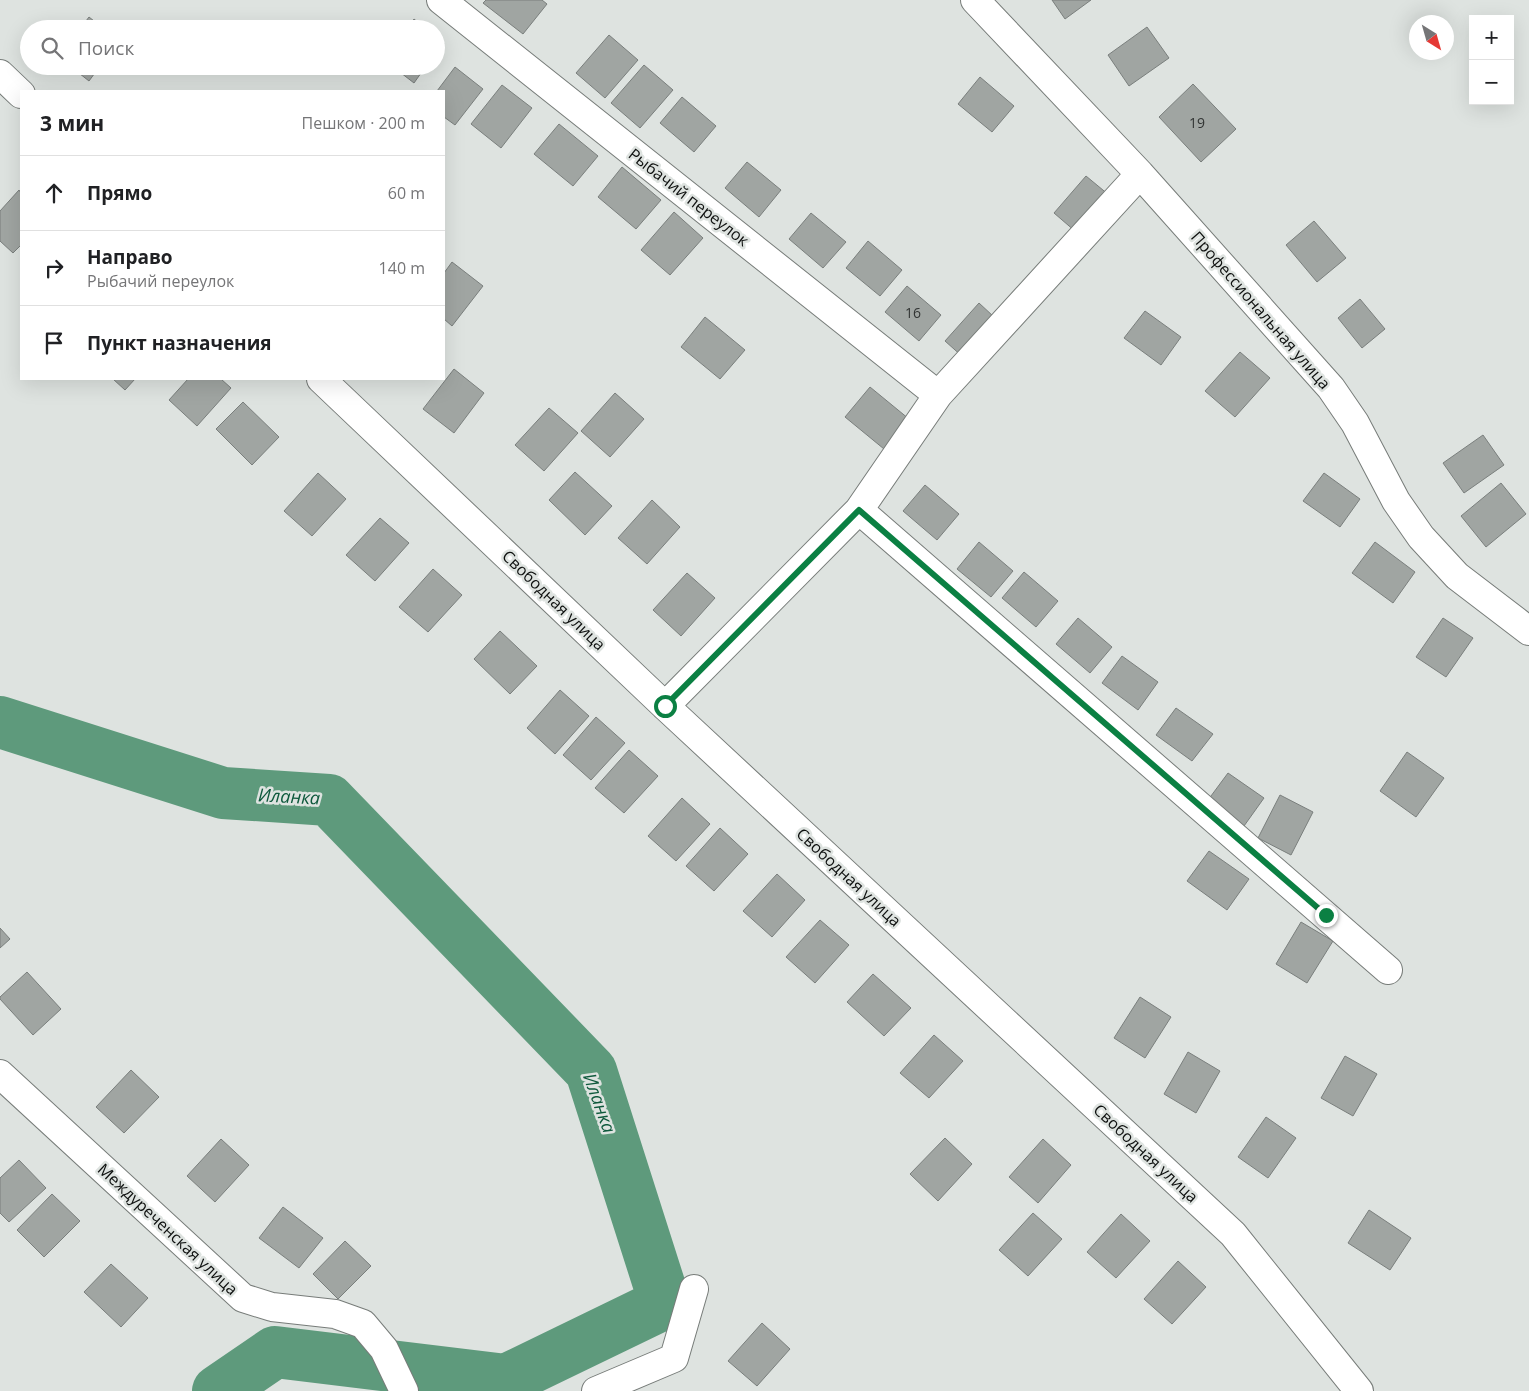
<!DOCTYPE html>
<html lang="ru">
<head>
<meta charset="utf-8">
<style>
	:root { --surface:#fff; --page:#f2f2f2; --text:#202124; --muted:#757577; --line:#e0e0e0 }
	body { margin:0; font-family:"Open Sans",sans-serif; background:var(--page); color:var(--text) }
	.controls { position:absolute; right:15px; top:15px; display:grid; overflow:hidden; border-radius:0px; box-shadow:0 5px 20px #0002 }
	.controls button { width:45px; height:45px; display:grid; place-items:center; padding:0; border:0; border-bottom:1px solid var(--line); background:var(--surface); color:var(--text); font:25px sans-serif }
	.compass { position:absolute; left:1409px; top:15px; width:45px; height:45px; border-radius:50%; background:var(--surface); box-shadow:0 5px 20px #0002; rotate:143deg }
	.stop { position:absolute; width:15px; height:15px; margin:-11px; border:4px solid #0b8043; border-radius:50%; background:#fff }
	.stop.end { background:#0b8043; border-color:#fff; box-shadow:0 1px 5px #0008 }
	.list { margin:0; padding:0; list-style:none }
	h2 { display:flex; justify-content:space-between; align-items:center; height:65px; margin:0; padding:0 20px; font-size:21px }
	h2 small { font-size:16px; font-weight:400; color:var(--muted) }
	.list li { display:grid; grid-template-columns:32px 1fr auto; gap:15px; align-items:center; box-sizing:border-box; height:75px; padding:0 20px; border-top:1px solid var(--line) }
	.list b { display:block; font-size:19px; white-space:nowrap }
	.list p { margin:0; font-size:16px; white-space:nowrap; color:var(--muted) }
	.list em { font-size:16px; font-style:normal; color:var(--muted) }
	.icon { flex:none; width:28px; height:28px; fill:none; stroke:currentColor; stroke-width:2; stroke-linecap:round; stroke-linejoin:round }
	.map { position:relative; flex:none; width:1529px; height:1391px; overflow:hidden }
	.search { position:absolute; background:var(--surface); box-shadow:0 5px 20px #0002; left:20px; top:20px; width:425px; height:55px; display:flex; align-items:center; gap:12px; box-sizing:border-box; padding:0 18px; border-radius:28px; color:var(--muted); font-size:19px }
	.panel { position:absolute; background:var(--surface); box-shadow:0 5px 20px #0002; left:20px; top:90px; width:425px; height:290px; border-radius:0px }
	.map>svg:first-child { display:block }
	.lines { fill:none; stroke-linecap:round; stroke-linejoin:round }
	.river { stroke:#5e9a7c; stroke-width:52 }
	.building { fill:#a0a5a2; stroke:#7a7f7d }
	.minor-casing { stroke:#777c79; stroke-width:30 }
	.minor { stroke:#fff; stroke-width:28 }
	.route { stroke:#0b8043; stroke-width:6 }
	.labels { text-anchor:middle; stroke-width:5; stroke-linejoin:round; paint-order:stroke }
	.number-label { font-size:14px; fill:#323534 }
	.street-label { font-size:16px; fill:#0e100f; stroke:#dee3e0 }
	.water-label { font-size:18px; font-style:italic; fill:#0e593c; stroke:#dee3e0 }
</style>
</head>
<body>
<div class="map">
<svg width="1529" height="1391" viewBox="0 0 1529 1391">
	<rect width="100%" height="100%" fill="#dee3e0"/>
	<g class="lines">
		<!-- river -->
		<path class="river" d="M0,722L223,793L329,800L591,1071L665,1303L506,1380L275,1352L218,1391"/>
	</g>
	<!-- building -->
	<path class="building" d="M486,0H542L547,4L523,34L483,3Z
		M1052,0H1091L1065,19Z
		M89,17L104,29H80Z
		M414,19L426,29H407Z
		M1147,27L1169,58L1129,86L1108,55Z
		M609,35L638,60L605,98L576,73Z
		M436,37L444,43L436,53Z
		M644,65L673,90L640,128L611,103Z
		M70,66H100L89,81Z
		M392,66H426L414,83Z
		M455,67L483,89L455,125L444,117V91H437Z
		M980,77L1014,106L992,132L958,104Z
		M1193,84L1236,129L1201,162L1159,117Z
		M502,85L532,108L501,148L471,124Z
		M682,97L716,126L694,152L660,123Z
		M559,124L598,156L573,186L534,154Z
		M747,162L781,190L759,217L725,188Z
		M622,167L661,200L636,229L598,197Z
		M1086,176L1115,200L1083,238L1054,213Z
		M19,190L21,193V245L13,253L0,241V211Z
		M674,212L703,238L670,275L641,250Z
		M811,213L846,242L823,268L789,239Z
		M1314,221L1346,258L1317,282L1286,245Z
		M868,241L902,270L880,296L846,268Z
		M452,262L483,286L452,326L444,319V273Z
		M907,286L941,315L919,341L885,312Z
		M1360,299L1385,329L1362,348L1338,318Z
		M979,303L1007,329L973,366L945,341Z
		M1145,311L1181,337L1161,365L1124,338Z
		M705,317L745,350L720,379L681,347Z
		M1240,352L1270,378L1235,417L1205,391Z
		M454,369L484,393L454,433L423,409Z
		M113,379H135L125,390Z
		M188,379H221L231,388L197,426L169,400Z
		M870,387L909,419L884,449L845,417Z
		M615,393L644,419L610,457L581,431Z
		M243,402L279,437L252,465L216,429Z
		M549,408L578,433L544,471L515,445Z
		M1483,435L1504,465L1464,493L1443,463Z
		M575,472L612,506L585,535L549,500Z
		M318,473L346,499L312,536L284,511Z
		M1324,473L1360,499L1340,527L1303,501Z
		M1501,483L1526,514L1486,547L1461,516Z
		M925,485L959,514L937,540L903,511Z
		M652,500L680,527L647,564L618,538Z
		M380,518L409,543L375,581L346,555Z
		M979,542L1013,571L991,597L957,569Z
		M1375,542L1415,572L1393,603L1352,573Z
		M433,569L462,595L428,632L399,607Z
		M1024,572L1058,601L1036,627L1002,598Z
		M687,573L715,598L681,636L653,610Z
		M1078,618L1112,647L1090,673L1056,644Z
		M1443,618L1473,638L1446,677L1416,657Z
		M500,631L537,666L510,694L474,659Z
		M1122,656L1158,682L1138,710L1102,683Z
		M560,690L589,716L555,754L527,728Z
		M1176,708L1213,734L1192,761L1156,735Z
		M596,717L625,743L591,780L563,755Z
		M629,750L658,776L624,813L595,788Z
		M1407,752L1444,778L1416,817L1380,791Z
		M1228,773L1264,798L1244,826L1208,800Z
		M1280,795L1313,812L1291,855L1258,838Z
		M682,798L710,824L676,861L648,836Z
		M720,828L748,854L714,891L686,866Z
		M1209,851L1249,879L1227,910L1187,881Z
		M777,874L805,900L772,937L743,911Z
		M820,920L849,945L815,983L786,957Z
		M1301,922L1333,941L1307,983L1276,964Z
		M0,928L10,939L0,948Z
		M27,972L61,1009L33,1035L0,999V997Z
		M873,974L911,1008L884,1036L847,1002Z
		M1140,997L1171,1017L1145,1058L1114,1038Z
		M934,1035L963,1061L929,1098L900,1073Z
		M1188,1052L1220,1071L1196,1113L1164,1094Z
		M1345,1056L1377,1074L1353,1116L1321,1098Z
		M131,1070L159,1097L124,1133L96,1107Z
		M1266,1117L1296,1138L1268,1178L1238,1157Z
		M945,1138L972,1164L938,1201L910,1174Z
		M221,1139L249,1165L215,1202L187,1176Z
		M1043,1139L1071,1165L1038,1203L1009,1177Z
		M19,1160L46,1188L9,1222L0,1213V1178Z
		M52,1194L80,1221L44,1257L17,1230Z
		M283,1207L323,1238L299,1268L259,1238Z
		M1369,1210L1411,1238L1390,1270L1348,1243Z
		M1033,1213L1062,1239L1028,1276L999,1250Z
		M1121,1214L1150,1241L1116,1278L1087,1252Z
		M345,1241L371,1266L338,1299L313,1274Z
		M1178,1261L1206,1287L1172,1324L1144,1299Z
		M111,1264L148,1298L121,1327L84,1292Z
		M762,1323L790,1349L757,1386L728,1361Z"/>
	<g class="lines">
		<!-- minor casing -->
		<g class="minor-casing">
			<path id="minor" d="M441,0L938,395
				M975,0L1140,174L1331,388L1355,423L1396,501L1421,537L1457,576L1529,631
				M0,74L21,94
				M321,379L665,706L1233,1234L1359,1391
				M859,510L1388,970
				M665,706L859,510L938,395L1140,174
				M0,1074L243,1298L272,1307L335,1314L363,1324L384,1349L404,1391
				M596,1391L674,1358L694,1289"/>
		</g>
		<!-- minor -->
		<use href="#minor" class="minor"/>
	</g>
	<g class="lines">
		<!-- route -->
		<path class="route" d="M665,706L859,510L1326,915"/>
	</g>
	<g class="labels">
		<!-- number labels -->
		<g class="number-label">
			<text x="1197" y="128">19</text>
			<text x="913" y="318">16</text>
		</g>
		<!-- street labels -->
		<g class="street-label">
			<text transform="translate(689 197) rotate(38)" y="6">Рыбачий переулок</text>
			<text transform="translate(1261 310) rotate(49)" y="6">Профессиональная улица</text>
			<text transform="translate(554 600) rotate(44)" y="6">Свободная улица</text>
			<text transform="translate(849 877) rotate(43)" y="6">Свободная улица</text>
			<text transform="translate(1146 1153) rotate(43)" y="6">Свободная улица</text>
			<text transform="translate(168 1229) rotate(43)" y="6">Междуреченская улица</text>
		</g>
		<!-- water labels -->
		<g class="water-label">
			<text transform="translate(289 797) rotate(3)" y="6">Иланка</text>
			<text transform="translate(599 1103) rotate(70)" y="6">Иланка</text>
		</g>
	</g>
</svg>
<div class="controls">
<button>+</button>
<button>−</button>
</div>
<svg class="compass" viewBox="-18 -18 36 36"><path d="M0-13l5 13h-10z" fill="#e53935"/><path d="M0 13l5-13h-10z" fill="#757577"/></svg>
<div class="stop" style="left:665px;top:706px"></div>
<div class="stop end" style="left:1326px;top:915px"></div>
<div class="search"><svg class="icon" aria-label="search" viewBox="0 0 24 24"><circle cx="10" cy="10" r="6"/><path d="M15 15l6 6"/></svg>Поиск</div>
<section class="panel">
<h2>3 мин<small>Пешком · 200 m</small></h2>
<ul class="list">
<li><svg class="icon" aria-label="ahead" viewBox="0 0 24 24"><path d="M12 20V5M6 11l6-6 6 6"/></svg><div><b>Прямо</b></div><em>60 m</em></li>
<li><svg class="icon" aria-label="right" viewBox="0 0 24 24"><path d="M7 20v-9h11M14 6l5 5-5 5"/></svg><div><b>Направо</b><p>Рыбачий переулок</p></div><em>140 m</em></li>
<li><svg class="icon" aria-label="arrive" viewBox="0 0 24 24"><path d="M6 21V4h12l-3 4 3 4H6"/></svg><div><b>Пункт назначения</b></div></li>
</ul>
</section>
</div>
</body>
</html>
